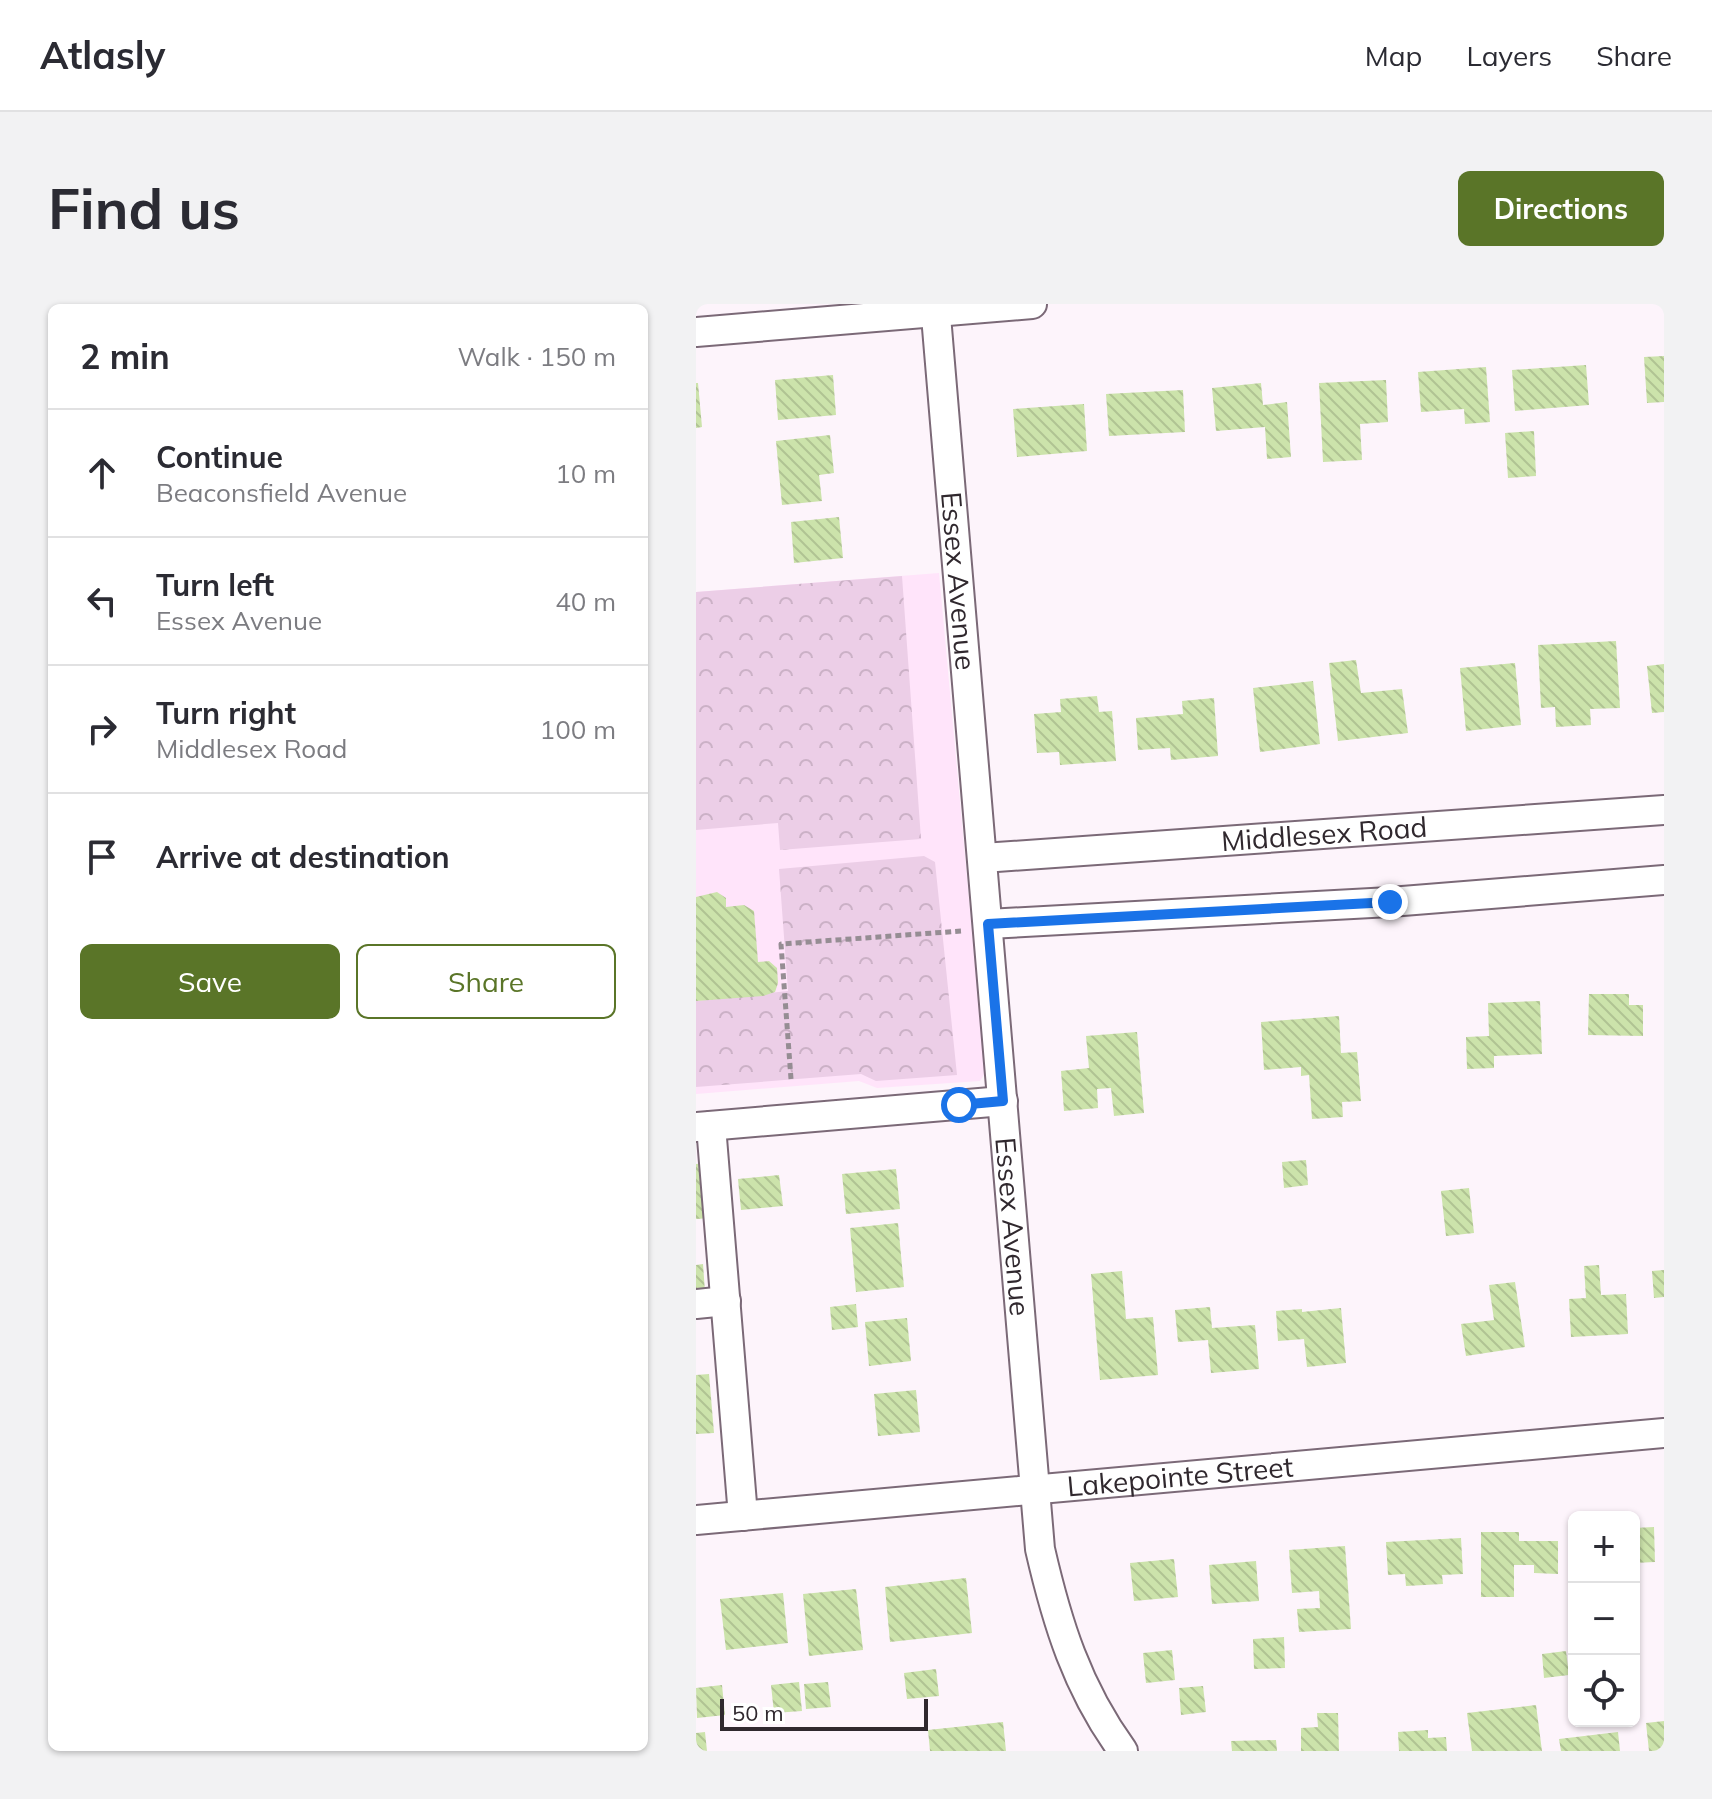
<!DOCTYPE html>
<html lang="en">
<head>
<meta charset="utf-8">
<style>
	:root { --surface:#fff; --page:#f2f2f3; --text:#2b2b33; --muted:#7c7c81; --line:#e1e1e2; --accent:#5a7528 }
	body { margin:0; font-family:Mulish,sans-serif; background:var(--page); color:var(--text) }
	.controls { position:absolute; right:24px; bottom:24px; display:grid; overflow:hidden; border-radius:12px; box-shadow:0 2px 6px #0004 }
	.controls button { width:72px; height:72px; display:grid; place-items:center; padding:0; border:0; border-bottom:2px solid var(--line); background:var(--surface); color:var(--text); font:40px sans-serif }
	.scale { position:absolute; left:24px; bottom:20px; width:208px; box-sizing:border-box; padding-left:8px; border:4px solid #30282e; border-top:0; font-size:22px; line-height:28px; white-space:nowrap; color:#30282e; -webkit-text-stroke:6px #fff; paint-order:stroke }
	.stop { position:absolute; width:24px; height:24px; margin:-18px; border:6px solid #1a73e8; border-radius:50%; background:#fff }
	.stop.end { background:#1a73e8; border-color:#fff; box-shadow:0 2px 8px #0008 }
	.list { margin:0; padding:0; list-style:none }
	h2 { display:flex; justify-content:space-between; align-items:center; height:104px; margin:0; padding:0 32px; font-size:34px }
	h2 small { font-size:26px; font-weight:400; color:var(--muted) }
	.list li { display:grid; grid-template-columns:52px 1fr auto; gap:24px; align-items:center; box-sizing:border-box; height:128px; padding:0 32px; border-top:2px solid var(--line) }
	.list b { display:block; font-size:30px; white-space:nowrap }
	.list p { margin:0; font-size:26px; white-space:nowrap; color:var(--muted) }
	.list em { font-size:26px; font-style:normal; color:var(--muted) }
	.actions { display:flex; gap:16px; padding:24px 32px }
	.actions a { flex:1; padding:18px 0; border:2px solid var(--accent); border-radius:12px; text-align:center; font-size:28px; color:var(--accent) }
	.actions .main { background:var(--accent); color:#fff }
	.icon { flex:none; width:44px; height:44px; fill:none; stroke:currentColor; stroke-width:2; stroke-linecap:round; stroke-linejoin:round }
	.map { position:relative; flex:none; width:968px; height:1447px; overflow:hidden; border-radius:12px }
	header { display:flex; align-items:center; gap:48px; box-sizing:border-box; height:112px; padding:0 40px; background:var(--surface); border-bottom:2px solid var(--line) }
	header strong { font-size:38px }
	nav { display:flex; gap:44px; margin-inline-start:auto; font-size:28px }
	.intro { display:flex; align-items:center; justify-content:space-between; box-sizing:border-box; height:192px; padding:0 48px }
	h1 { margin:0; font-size:56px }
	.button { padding:20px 36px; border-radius:12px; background:var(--accent); color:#fff; font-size:28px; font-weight:700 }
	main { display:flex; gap:48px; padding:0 48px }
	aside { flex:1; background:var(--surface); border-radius:12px; box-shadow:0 2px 6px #0004 }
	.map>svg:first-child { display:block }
	.built { fill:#ffe4fa }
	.park { fill:url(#park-crowns) }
	.building { fill:url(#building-back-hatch) }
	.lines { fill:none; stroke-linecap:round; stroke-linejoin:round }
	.minor-casing { stroke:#7b6977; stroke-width:32 }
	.path { stroke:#958d93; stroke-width:5; stroke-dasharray:6 4; stroke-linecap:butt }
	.minor { stroke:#fff; stroke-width:28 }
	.route { stroke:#1a73e8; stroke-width:10 }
	.labels { text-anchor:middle; stroke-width:7; stroke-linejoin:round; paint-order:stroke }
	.street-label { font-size:28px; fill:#30282e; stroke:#fff }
</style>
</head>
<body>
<header>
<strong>Atlasly</strong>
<nav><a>Map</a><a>Layers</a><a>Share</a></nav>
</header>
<div class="intro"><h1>Find us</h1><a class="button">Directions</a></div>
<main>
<aside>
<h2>2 min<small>Walk · 150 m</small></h2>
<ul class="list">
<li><svg class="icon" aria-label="ahead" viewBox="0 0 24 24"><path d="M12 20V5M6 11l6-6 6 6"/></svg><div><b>Continue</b><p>Beaconsfield Avenue</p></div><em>10 m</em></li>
<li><svg class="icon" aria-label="left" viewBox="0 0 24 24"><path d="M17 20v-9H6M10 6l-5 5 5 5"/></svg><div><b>Turn left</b><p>Essex Avenue</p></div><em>40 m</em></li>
<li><svg class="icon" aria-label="right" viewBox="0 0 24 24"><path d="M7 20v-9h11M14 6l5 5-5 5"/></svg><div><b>Turn right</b><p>Middlesex Road</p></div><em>100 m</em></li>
<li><svg class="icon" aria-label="arrive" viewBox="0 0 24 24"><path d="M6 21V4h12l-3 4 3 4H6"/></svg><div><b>Arrive at destination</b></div></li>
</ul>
<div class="actions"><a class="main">Save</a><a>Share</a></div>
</aside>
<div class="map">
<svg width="968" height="1447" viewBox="0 0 968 1447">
	<defs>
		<pattern id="park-crowns" width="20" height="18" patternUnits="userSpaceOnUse" patternTransform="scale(2)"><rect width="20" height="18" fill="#eccee7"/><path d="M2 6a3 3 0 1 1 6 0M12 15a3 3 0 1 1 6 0" fill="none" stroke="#cbb1c6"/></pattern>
		<pattern id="building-back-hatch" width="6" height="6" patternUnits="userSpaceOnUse" patternTransform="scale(2)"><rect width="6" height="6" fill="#cce3ab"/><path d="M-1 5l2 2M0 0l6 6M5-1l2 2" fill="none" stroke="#b0c393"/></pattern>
	</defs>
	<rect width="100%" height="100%" fill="#fdf4fb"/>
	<!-- built -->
	<path class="built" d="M243,269L289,769L284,777L181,784L163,777L0,790V288Z"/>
	<!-- park -->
	<path class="park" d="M206,272L225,535L84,546L82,519L0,526V288Z
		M228,552L239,558L261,771L180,777L165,770L0,783V697L92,687L83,565Z"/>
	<!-- building -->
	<path class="building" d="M968,52V98L951,99L948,53Z
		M890,61L893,101L819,107L816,66Z
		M790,63L794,118L769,120L768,105L725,108L722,68Z
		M137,71L140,111L82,116L79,76Z
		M690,76L692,118L664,120L666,156L627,158L623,79Z
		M0,79H2L6,123L0,124Z
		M565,79L567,101L591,98L595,153L571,155L569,123L520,127L516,84Z
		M487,86L489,128L413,132L410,90Z
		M388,100L391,147L321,153L317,105Z
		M838,127L840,172L812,174L809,129Z
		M134,131L138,169L123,171L126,197L86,201L80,137Z
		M143,213L147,254L98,259L95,218Z
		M920,337L924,404L894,405L895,421L860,423L859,403L845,404L842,341Z
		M660,356L665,389L706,385L712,429L642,437L633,359Z
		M819,359L825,421L770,427L764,364Z
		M968,360V408L956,409L951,362Z
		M617,377L624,440L564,448L557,384Z
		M401,392L403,408L416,407L420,457L364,461L363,448L341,449L338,410L365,408L364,395Z
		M518,394L522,452L475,456L474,444L442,446L440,414L487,410L486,397Z
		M21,588L30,594V603L48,601L58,607L62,658L73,657L81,664L82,679L79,688L67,692L0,697V593Z
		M893,690H933V701H947V732L892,731Z
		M844,697L846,750L798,752V764L771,765L770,733L793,732L792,699Z
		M643,712L645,749L661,748L665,797L646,798L647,813L616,815L613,771L605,772V763L568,766L565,718Z
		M441,728L448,809L418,812L415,784L401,785L402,804L368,807L365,767L393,764L390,732Z
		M610,856L612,881L588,884L586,858Z
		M9,859L15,914L0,915V860Z
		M200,865L204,905L150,910L146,870Z
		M83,871L87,902L45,906L42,875Z
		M773,884L778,929L750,932L745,887Z
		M202,919L208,983L160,988L154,924Z
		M7,960L9,988L0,989V961Z
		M903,961L905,991L930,990L932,1030L875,1033L873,995L890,994L888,962Z
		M968,966V993L958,994L956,967Z
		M426,967L430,1015L457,1013L462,1071L404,1076L395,970Z
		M819,978L829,1043L770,1052L765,1020L798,1016L793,981Z
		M160,1000L162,1023L136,1026L134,1003Z
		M514,1003L516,1024L559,1021L563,1065L515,1069L512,1036L482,1038L479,1006Z
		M645,1004L650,1059L611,1063L608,1035L582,1037L580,1007L606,1005V1008Z
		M211,1014L215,1057L173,1062L169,1018Z
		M13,1070L18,1129L0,1130V1071Z
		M220,1086L224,1128L182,1132L178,1090Z
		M958,1223L959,1258L938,1259V1224Z
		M785,1228H823V1237H862V1270L838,1269V1261H818V1293H785Z
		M765,1234L767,1270L746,1271L747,1280L710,1282L709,1270L692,1271L690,1238Z
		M649,1242L655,1325L603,1328L601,1305L624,1304L623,1287L596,1289L593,1246Z
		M478,1255L482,1293L438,1297L434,1259Z
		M560,1257L563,1297L516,1300L513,1261Z
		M270,1274L276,1329L194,1338L189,1283Z
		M160,1285L167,1346L113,1352L107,1290Z
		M87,1289L92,1339L30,1346L24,1295Z
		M588,1333L589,1364L558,1365L557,1335Z
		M476,1346L479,1376L450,1379L447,1349Z
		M870,1347L873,1371L848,1374L846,1350Z
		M240,1365L243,1392L211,1395L208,1369Z
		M103,1378L106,1407L78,1409L75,1381Z
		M132,1378L135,1403L110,1405L108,1380Z
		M26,1381L29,1411L1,1414L0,1384Z
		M507,1382L510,1408L485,1411L483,1384Z
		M840,1401L846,1447H776L771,1409Z
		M621,1409H642L643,1447H605V1424L622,1423Z
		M968,1417V1447H953L950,1419Z
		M307,1418L310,1447H234L232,1426Z
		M732,1426V1434L750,1433L751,1447H703L702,1428Z
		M9,1428L11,1447H0V1429Z
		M922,1428L924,1447H865L863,1435Z
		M580,1436L581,1447H536L535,1437Z"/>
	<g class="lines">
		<!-- minor casing -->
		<g class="minor-casing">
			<g id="minor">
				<path id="s1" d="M239,0L344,1245C361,1319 381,1384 427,1447"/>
				<path d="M0,28L336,0"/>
				<path id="s2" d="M287,554L968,506"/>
				<path d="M292,620L694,598L968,576"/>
				<path d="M15,822L47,1212"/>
				<path d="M0,823L307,797"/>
				<path d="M0,1000L30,997"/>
				<path id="s3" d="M0,1216L968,1129"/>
			</g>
		</g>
		<!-- path -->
		<path class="path" d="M95,775L85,640L265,627"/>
		<!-- minor -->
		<use href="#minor" class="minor"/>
	</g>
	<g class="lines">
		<!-- route -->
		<path class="route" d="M263,801L307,797L292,620L694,598"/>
	</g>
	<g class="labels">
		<!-- street labels -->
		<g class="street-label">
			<text dy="10" stroke="none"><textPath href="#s1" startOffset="278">Essex Avenue</textPath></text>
			<text dy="10" stroke="none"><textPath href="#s2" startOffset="342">Middlesex Road</textPath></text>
			<text dy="10" stroke="none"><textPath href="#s1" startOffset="926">Essex Avenue</textPath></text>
			<text dy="10" stroke="none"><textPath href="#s3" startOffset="486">Lakepointe Street</textPath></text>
		</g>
	</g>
</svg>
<div class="controls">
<button>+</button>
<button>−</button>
<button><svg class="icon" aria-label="locate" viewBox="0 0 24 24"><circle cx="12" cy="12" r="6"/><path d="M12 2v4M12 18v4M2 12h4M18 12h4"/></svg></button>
</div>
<div class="scale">50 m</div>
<div class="stop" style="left:263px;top:801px"></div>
<div class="stop end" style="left:694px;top:598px"></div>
</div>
</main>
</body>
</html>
